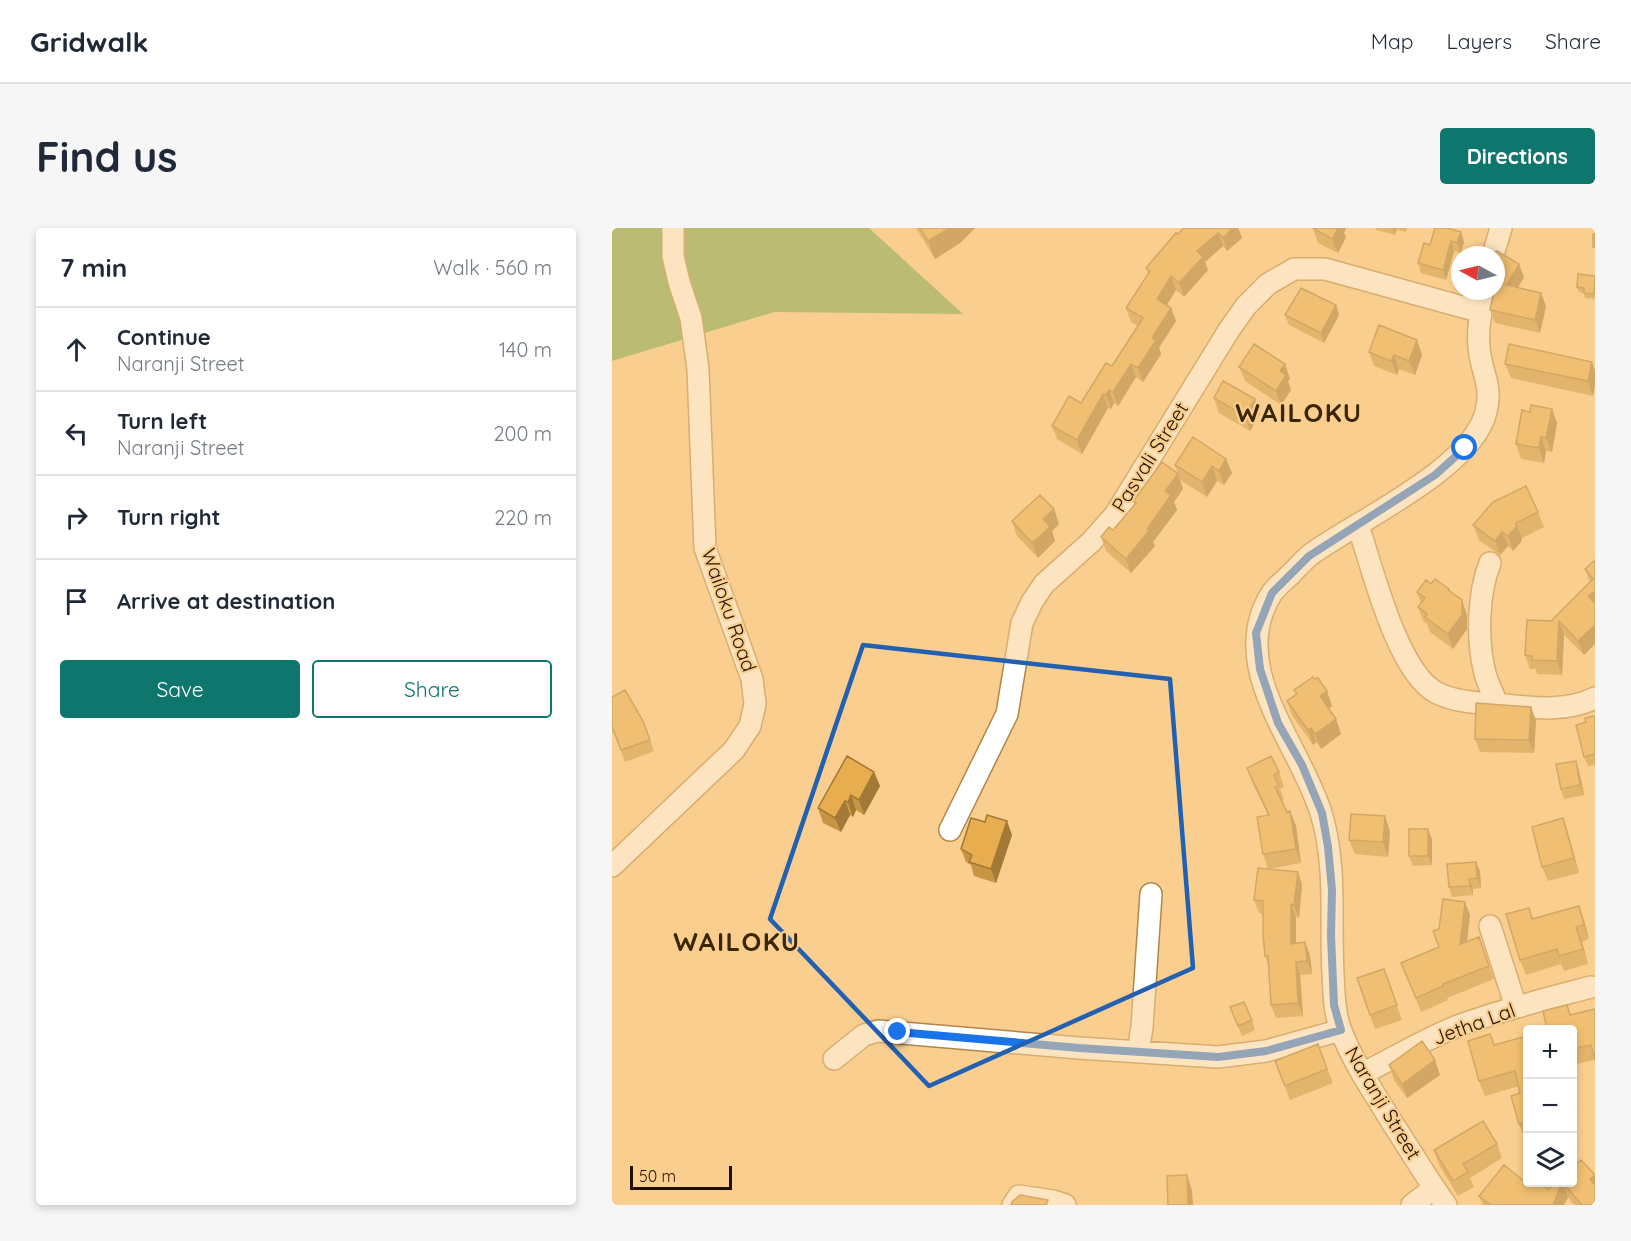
<!DOCTYPE html>
<html lang="en">
<head>
<meta charset="utf-8">
<style>
	:root { --surface:#fff; --page:#f6f6f7; --text:#1f2937; --muted:#747a83; --line:#e0e1e3; --accent:#0f766e }
	body { margin:0; font-family:Quicksand,sans-serif; background:var(--page); color:var(--text) }
	.controls { position:absolute; right:18px; bottom:18px; display:grid; overflow:hidden; border-radius:6px; box-shadow:0 3px 9px #0003 }
	.controls button { width:54px; height:54px; display:grid; place-items:center; padding:0; border:0; border-bottom:2px solid var(--line); background:var(--surface); color:var(--text); font:30px sans-serif }
	.compass { position:absolute; left:839px; top:18px; width:54px; height:54px; border-radius:50%; background:var(--surface); box-shadow:0 3px 9px #0003; rotate:277deg }
	.scale { position:absolute; left:18px; bottom:15px; width:102px; box-sizing:border-box; padding-left:6px; border:3px solid #1f1000; border-top:0; font-size:16px; line-height:21px; white-space:nowrap; color:#1f1000; -webkit-text-stroke:4px #f9ce8e; paint-order:stroke }
	.stop { position:absolute; width:18px; height:18px; margin:-14px; border:4px solid #1a73e8; border-radius:50%; background:#fff }
	.stop.end { background:#1a73e8; border-color:#fff; box-shadow:0 2px 6px #0008 }
	.list { margin:0; padding:0; list-style:none }
	h2 { display:flex; justify-content:space-between; align-items:center; height:78px; margin:0; padding:0 24px; font-size:26px }
	h2 small { font-size:20px; font-weight:400; color:var(--muted) }
	.list li { display:grid; grid-template-columns:39px 1fr auto; gap:18px; align-items:center; box-sizing:border-box; height:84px; padding:0 24px; border-top:2px solid var(--line) }
	.list b { display:block; font-size:22px; white-space:nowrap }
	.list p { margin:0; font-size:20px; white-space:nowrap; color:var(--muted) }
	.list em { font-size:20px; font-style:normal; color:var(--muted) }
	.actions { display:flex; gap:12px; padding:18px 24px }
	.actions a { flex:1; padding:14px 0; border:2px solid var(--accent); border-radius:6px; text-align:center; font-size:21px; color:var(--accent) }
	.actions .main { background:var(--accent); color:#fff }
	.icon { flex:none; width:33px; height:33px; fill:none; stroke:currentColor; stroke-width:2; stroke-linecap:round; stroke-linejoin:round }
	.map { position:relative; flex:none; width:983px; height:977px; overflow:hidden; border-radius:6px }
	header { display:flex; align-items:center; gap:36px; box-sizing:border-box; height:84px; padding:0 30px; background:var(--surface); border-bottom:2px solid var(--line) }
	header strong { font-size:28px }
	nav { display:flex; gap:33px; margin-inline-start:auto; font-size:21px }
	.intro { display:flex; align-items:center; justify-content:space-between; box-sizing:border-box; height:144px; padding:0 36px }
	h1 { margin:0; font-size:42px }
	.button { padding:15px 27px; border-radius:6px; background:var(--accent); color:#fff; font-size:21px; font-weight:700 }
	main { display:flex; gap:36px; padding:0 36px }
	aside { flex:1; background:var(--surface); border-radius:6px; box-shadow:0 3px 9px #0003 }
	.map>svg:first-child { display:block }
	.forest { fill:#6ea753 }
	.lines { fill:none; stroke-linecap:round; stroke-linejoin:round }
	.minor-casing { stroke:#b08748; stroke-width:24 }
	.minor { stroke:#fff; stroke-width:21 }
	.wall { fill:#c79543 }
	.shaded-wall { fill:#a27937 }
	.building { fill:#e7ad4e; stroke:#a27937; stroke-width:1.5 }
	.route { stroke:#1a73e8; stroke-width:8 }
	.marked { fill:none; stroke:#2260b2; stroke-width:4.5; stroke-linejoin:round }
	.labels { text-anchor:middle; stroke-width:4.5; stroke-linejoin:round; paint-order:stroke }
	.street-label { font-size:20px; fill:#1f1000; stroke:#f9ce8e }
	.district-label { font-size:26px; font-weight:bold; letter-spacing:1.5px; fill:#3a2603; stroke:#f9ce8e }
</style>
</head>
<body>
<header>
<strong>Gridwalk</strong>
<nav><a>Map</a><a>Layers</a><a>Share</a></nav>
</header>
<div class="intro"><h1>Find us</h1><a class="button">Directions</a></div>
<main>
<aside>
<h2>7 min<small>Walk · 560 m</small></h2>
<ul class="list">
<li><svg class="icon" aria-label="ahead" viewBox="0 0 24 24"><path d="M12 20V5M6 11l6-6 6 6"/></svg><div><b>Continue</b><p>Naranji Street</p></div><em>140 m</em></li>
<li><svg class="icon" aria-label="left" viewBox="0 0 24 24"><path d="M17 20v-9H6M10 6l-5 5 5 5"/></svg><div><b>Turn left</b><p>Naranji Street</p></div><em>200 m</em></li>
<li><svg class="icon" aria-label="right" viewBox="0 0 24 24"><path d="M7 20v-9h11M14 6l5 5-5 5"/></svg><div><b>Turn right</b></div><em>220 m</em></li>
<li><svg class="icon" aria-label="arrive" viewBox="0 0 24 24"><path d="M6 21V4h12l-3 4 3 4H6"/></svg><div><b>Arrive at destination</b></div></li>
</ul>
<div class="actions"><a class="main">Save</a><a>Share</a></div>
</aside>
<div class="map">
<svg width="983" height="977" viewBox="0 0 983 977">
	<rect width="100%" height="100%" fill="#f9ce8e"/>
	<!-- forest -->
	<path class="forest" d="M0,0H257L351,86L162,84L0,133Z"/>
	<g class="lines">
		<!-- minor casing -->
		<g class="minor-casing">
			<path id="minor" d="M881,27L889,0
				M746,297C760,339 785,444 825,465C846,475 870,475 893,477C923,480 955,484 983,470
				M878,335C866,365 865,410 872,441C874,453 881,465 885,476
				M338,602L395,486L410,395L420,374L432,356L479,314L503,287L617,102L634,78L656,56L682,41H713L869,84
				M0,638L122,522L138,498L143,476L140,451L93,320L86,141L79,90L67,54L61,28V0
				M878,698L904,779
				M526,824L530,799L539,666
				M222,831L252,807L266,803L467,820L606,829L654,823L729,802
				M750,846C782,830 813,811 846,798C889,782 934,771 979,759
				M401,977L407,968L441,973L453,977
				M800,977L822,960
				M834,977C815,951 799,923 781,896C763,866 742,836 729,803C722,784 722,765 721,745C718,692 725,636 709,585C688,516 613,438 660,365C665,358 673,352 679,346C685,340 691,333 698,327C744,293 859,242 874,184C880,159 872,150 868,127C864,105 869,84 873,63"/>
		</g>
		<!-- minor -->
		<use href="#minor" class="minor"/>
	</g>
	<!-- wall -->
	<path class="wall" d="M304,0H363L348,15L323,31Z
		M626,0L630,10L615,23L611,18L593,34L596,42L572,69L564,62L555,77L559,80L564,93L547,120L549,126L531,154L524,149L506,178L502,175L499,181L496,180L470,226L445,211L440,198L469,175L500,138L526,98L519,94L514,80L536,46L534,40L566,6Z
		M701,0L732,5L734,9L726,25L706,15Z
		M763,0H795L794,4L785,2L783,7L764,2Z
		M849,4L852,14L849,25L842,23L834,52L809,45L806,35L818,17Z
		M884,27L912,49L906,60L929,65L934,78L928,105L883,95L878,82L884,51Z
		M983,48V71L973,70L972,65L967,64L965,59Z
		M724,77L727,87L712,115L677,97L673,87Z
		M805,112L810,127L803,147L787,141L785,147L762,138L757,124Z
		M980,134L981,168L899,150L893,136Z
		M673,136L678,151L676,153L679,162L669,177L633,153L627,139Z
		M602,170L648,186L638,203L607,185Z
		M940,181L945,195L940,224L934,223L932,235L909,231L904,216L918,184Z
		M614,231L620,245L612,257L605,253L595,269L568,252L563,237Z
		M566,246L571,261L562,274L565,282L541,314L543,318L519,345L494,323L489,309L501,302L523,276L521,273Z
		M926,284L932,299L910,310L909,314L901,323L896,318L888,327L867,312L861,297Z
		M400,293L447,296L440,303L443,313L426,330L405,308Z
		M983,332L972,427L952,407L950,447L925,446L924,441H918L913,427L939,393L978,355L973,341Z
		M819,356L837,361L855,387V401L841,421L818,404L815,396L812,394L806,379L809,375L805,364Z
		M682,462L720,478L716,480L729,506L709,521L704,514L701,517L680,487L675,473L684,467Z
		M0,469L31,493L42,523L13,534L2,504L0,506Z
		M983,488V537L976,538L972,529L974,494Z
		M924,492L922,525L868,524L863,511Z
		M635,540L667,544L672,559L668,561L672,572L670,573L675,584L678,583L684,598L689,635L656,641L651,626L656,587L640,554Z
		M967,543L972,567L952,571L949,561Z
		M262,544L268,558L252,587L244,582L241,589L238,587L229,604L211,595L206,580Z
		M951,590L956,605L967,645L936,653L930,639Z
		M778,603L776,629L743,626L737,612Z
		M400,607L384,655L362,648L359,637L354,634L349,621Z
		M820,611V637L801,638L797,628Z
		M868,643L869,660L861,661V667L840,669L837,659Z
		M686,644L690,657L687,690L684,689V715L698,727L700,746L688,747L691,788L664,790L659,777L657,738L653,728L651,686L647,685L642,672Z
		M917,680L921,691L972,692L977,711L970,714L976,736L952,743L949,736L914,747L908,732Z
		M858,687L855,714L872,722L882,751L835,770L836,772L809,784L789,735L827,719Z
		M772,741L790,792L763,801L745,750Z
		M955,777L959,786L983,781V834L982,832L960,837V801Z
		M618,779L640,792L643,802L630,808Z
		M878,806L882,817L915,808V910L913,911L907,896L908,865L907,858L873,868L867,853Z
		M706,816L721,855L678,872L663,833Z
		M777,837L828,847L795,870L782,852Z
		M885,916L890,930L858,950L862,959L846,968L827,937L822,922Z
		M944,954H960L983,977H962L956,969L952,977H871L867,968L917,957L937,961Z"/>
	<!-- shaded-wall -->
	<path class="shaded-wall" d="M338,0H363L348,15L323,31L316,13Z
		M621,0H626L630,10L615,23L611,10Z
		M726,0H734L732,5L734,9L726,25L720,11Z
		M781,0H784L783,7Z
		M849,4L852,14L849,25L845,15Z
		M606,5L611,18L593,34L596,42L572,69L567,55L585,23Z
		M839,13L842,23L834,52L831,42Z
		M907,36L912,49L899,71L895,57Z
		M559,48L564,62L550,85L545,71Z
		M929,65L934,78L928,105L923,92Z
		M724,77L727,87L712,115L709,105Z
		M559,80L564,93L547,120L549,126L531,154L526,140L540,110Z
		M805,112L810,127L803,147L797,133Z
		M782,127L787,141L785,147L779,133Z
		M980,134L983,143V158L981,168L976,153Z
		M519,136L524,149L506,178L501,164Z
		M673,136L678,151L676,153L679,162L669,177L664,163L668,143Z
		M497,162L502,175L499,181L494,167Z
		M491,166L496,180L470,226L465,212Z
		M643,171L648,186L638,203L633,188Z
		M940,181L945,195L940,224L934,210Z
		M929,209L934,223L932,235L927,220Z
		M614,231L620,245L612,257L607,243Z
		M600,238L605,253L595,269L590,254Z
		M566,246L571,261L562,274L565,282L541,314L543,318L519,345L514,331L535,301L553,263Z
		M442,281L447,296L440,303L443,313L426,330L420,315L431,291Z
		M904,295L910,310L909,314L901,323L896,308Z
		M890,304L896,318L888,327L883,313Z
		M983,363V381L976,368Z
		M850,372L855,387V401L841,421L836,406Z
		M947,393L952,407L950,447L945,433Z
		M983,397V416L972,427L966,413Z
		M715,463L720,478L713,483L708,468Z
		M919,479L924,492L922,525L917,512Z
		M724,491L729,506L709,521L703,506Z
		M699,500L704,514L701,517L696,502Z
		M964,533L967,543L972,567L968,557Z
		M262,544L268,558L252,587L247,572Z
		M239,567L244,582L241,589L236,574Z
		M233,573L238,587L229,604L223,590Z
		M678,583L684,598L689,635L684,621Z
		M773,588L778,603L776,629L771,614Z
		M951,590L956,605L967,645L962,630Z
		M395,593L400,607L384,655L379,641Z
		M816,601L820,611V637L816,628Z
		M864,634L868,643L869,660L865,650Z
		M686,644L690,657L687,690L682,677Z
		M857,651L861,661V667L858,658Z
		M853,674L858,687L853,729L848,716Z
		M679,676L684,689V729L679,716Z
		M967,678L972,692L977,711L972,697Z
		M964,699L970,714L976,736L971,721Z
		M693,714L698,727L700,746L695,733Z
		M684,734L688,747L691,788L686,775Z
		M823,832L828,847L795,870L790,856Z
		M575,947L580,962L581,977H576Z
		M983,947V965L978,951Z
		M950,954L956,969L952,977H941Z"/>
	<!-- building -->
	<path class="building" d="M308,0H338L316,13Z
		M572,0H621L611,10L606,5L585,23L591,29L567,55L559,48L545,71L559,80L540,110L544,112L526,140L519,136L501,164L497,162L494,167L491,166L465,212L440,198L457,168L469,175L494,135L500,138L531,90L514,80L538,43L534,40L564,5L566,6Z
		M701,0H726L720,11Z
		M823,0H835L849,4L845,15L839,13L831,42L806,35L812,15L818,17Z
		M981,6H983V19H981Z
		M885,23L907,36L895,57L929,65L923,92L878,82L882,63H884V53L886,42L884,41V27H877Z
		M966,46L983,48L982,66L972,65V60L965,59Z
		M689,60L724,77L709,105L673,87Z
		M767,97L805,112L797,133L782,127L779,133L757,124Z
		M642,116L673,136L668,143L674,147L664,163L627,139Z
		M897,116L980,134L976,153L893,136Z
		M611,153L643,171L633,188L602,170Z
		M919,177L940,181L934,210L929,209L927,220L904,216L910,182L918,184Z
		M581,209L614,231L607,243L600,238L590,254L563,237Z
		M550,234L566,246L553,263L559,267L535,301L537,303L514,331L489,309L497,299L501,302L524,275L521,273Z
		M914,258L926,284L904,295V299L896,308L890,304L883,313L861,297L881,274Z
		M428,267L442,281L431,291L438,299L420,315L400,293Z
		M983,332V363L976,368L983,376V397L966,413L947,393L945,433L920,432V428L913,427L915,392L939,393L981,351L973,341Z
		M823,351L837,361L836,362L850,372V387L836,406L813,389L815,386L806,379L813,370L805,364L814,352L819,356Z
		M701,449L703,451L706,450L715,463L708,468L724,491L703,506L699,500L696,502L675,473L685,466L682,462Z
		M13,462L31,493L38,512L9,522L0,498V469Z
		M864,475L919,479L917,512L863,511Z
		M983,488V526L972,529L964,497L974,494L973,490Z
		M235,528L262,544L247,572L239,567L236,574L233,573L223,590L206,580Z
		M659,528L667,544L662,547L667,558L663,559L675,584L678,583L684,621L651,626L645,589L657,587L635,540Z
		M964,533L968,557L949,561L944,536Z
		M739,586L773,588L771,614L737,612Z
		M375,587L395,593L379,641L357,634L360,627L349,621L359,590L373,594Z
		M951,590L962,630L930,639L920,599Z
		M797,601H816V628H797Z
		M864,634L865,650L857,651L858,658L837,659L835,636Z
		M646,640L686,644L682,677L679,676V716L693,714L695,733L684,734L686,775L659,777L656,728H653L651,706V673L642,672Z
		M831,671L853,674L848,716L867,709L877,738L831,756V758L804,770L789,735L827,719L821,703L827,701Z
		M967,678L972,697L964,699L971,721L947,728L945,721L908,732L894,686L917,680L920,691Z
		M772,741L785,777L758,787L745,750Z
		M632,774L640,792L626,798L618,779Z
		M955,777L958,787L983,781V832L979,817L960,821V801H935L931,783Z
		M878,806L882,817L915,808V894L907,896L899,868L908,865L903,843L867,853L856,813Z
		M810,813L823,832L790,856L777,837Z
		M706,816L715,841L673,858L663,833Z
		M871,893L885,916L851,936L856,944L841,953L822,922Z
		M969,932L983,947L978,951L983,957V977H970L950,954H960V940Z
		M892,937L917,957L918,954H923L937,961L944,954H950L941,977H879L867,968Z
		M575,947L576,977H556L555,948Z
		M408,967L436,972L434,977H399L400,974Z"/>
	<g class="lines">
		<!-- route -->
		<path class="route" d="M286,804L467,820L606,829L654,823L729,802L722,777L719,708L720,662L716,619L710,585L690,537L666,495L648,441L644,405L660,365L697,328L823,247L853,220"/>
	</g>
	<!-- marked area -->
	<path d="M0 0H983V977H0ZM251,417L558,451L581,740L317,858L158,691Z" fill="#f9ce8e" fill-opacity=".55" fill-rule="evenodd"/>
	<path class="marked" d="M251,417L558,451L581,740L317,858L158,691Z"/>
	<g class="labels">
		<!-- street labels -->
		<g class="street-label">
			<text transform="translate(538 229) rotate(-58)" y="7">Pasvali Street</text>
			<text transform="translate(117 382) rotate(71)" y="7">Wailoku Road</text>
			<text transform="translate(862 796) rotate(-20)" y="7">Jetha Lal</text>
			<text transform="translate(771 875) rotate(59)" y="7">Naranji Street</text>
		</g>
		<!-- district labels -->
		<g class="district-label">
			<text x="687" y="194">WAILOKU</text>
			<text x="125" y="723">WAILOKU</text>
		</g>
	</g>
</svg>
<div class="controls">
<button>+</button>
<button>−</button>
<button><svg class="icon" aria-label="layers" viewBox="0 0 24 24"><path d="M12 4l9 5-9 5-9-5zM3 14l9 5 9-5"/></svg></button>
</div>
<svg class="compass" viewBox="-18 -18 36 36"><path d="M0-13l5 13h-10z" fill="#e53935"/><path d="M0 13l5-13h-10z" fill="#747a83"/></svg>
<div class="scale">50 m</div>
<div class="stop" style="left:853px;top:220px"></div>
<div class="stop end" style="left:286px;top:804px"></div>
</div>
</main>
</body>
</html>
